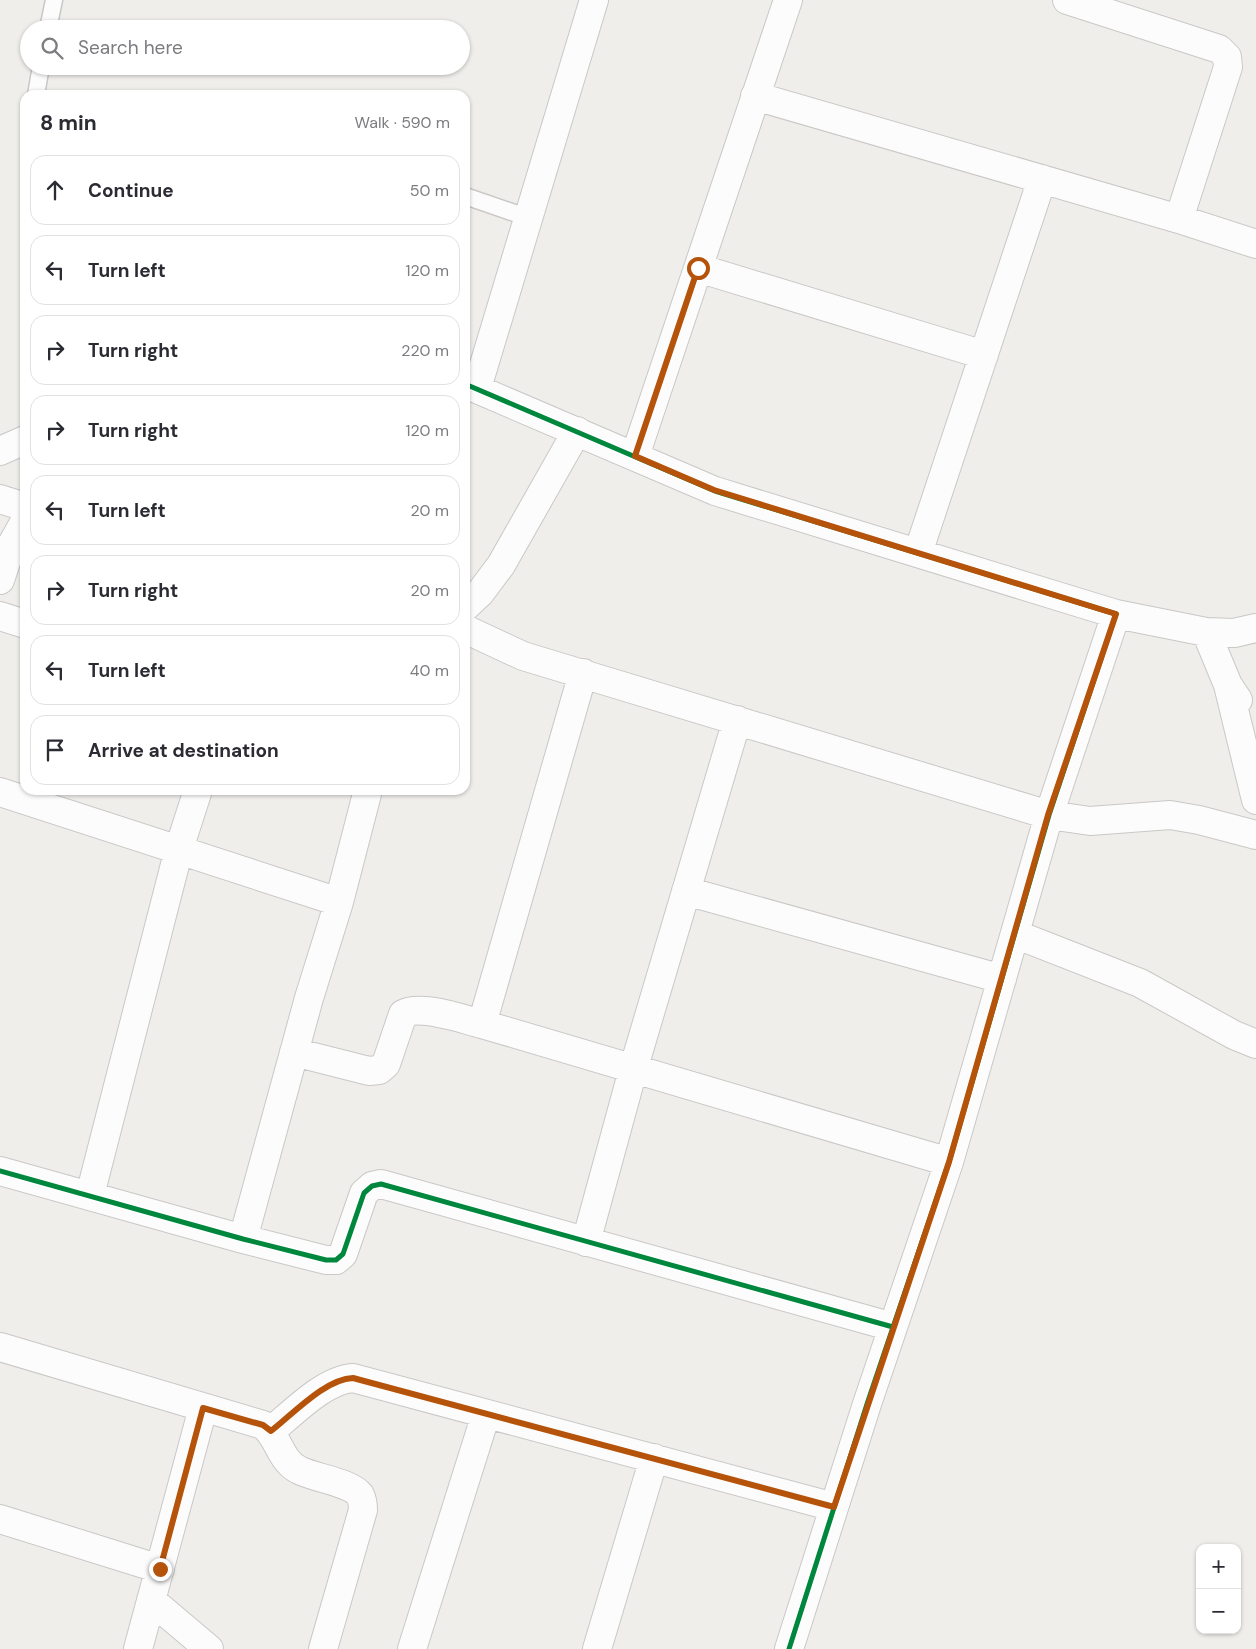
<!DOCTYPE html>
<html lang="en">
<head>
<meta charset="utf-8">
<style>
	:root { --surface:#fff; --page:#f7f7f7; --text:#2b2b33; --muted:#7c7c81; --line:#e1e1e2 }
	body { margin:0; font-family:"DM Sans",sans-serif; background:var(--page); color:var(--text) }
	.controls { position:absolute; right:15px; bottom:15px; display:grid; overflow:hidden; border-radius:10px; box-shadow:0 1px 4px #0004 }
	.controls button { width:45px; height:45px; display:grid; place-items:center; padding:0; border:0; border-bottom:1px solid var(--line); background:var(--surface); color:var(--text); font:25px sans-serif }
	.stop { position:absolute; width:15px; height:15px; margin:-11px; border:4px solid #b45309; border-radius:50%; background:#fff }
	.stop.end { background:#b45309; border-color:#fff; box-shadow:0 1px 5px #0008 }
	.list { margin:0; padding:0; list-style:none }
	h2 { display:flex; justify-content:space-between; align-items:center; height:65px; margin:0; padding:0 20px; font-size:21px }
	h2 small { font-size:16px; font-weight:400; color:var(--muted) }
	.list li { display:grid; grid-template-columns:32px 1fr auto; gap:15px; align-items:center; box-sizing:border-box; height:70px; margin:0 10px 10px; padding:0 10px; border:1px solid var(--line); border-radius:15px }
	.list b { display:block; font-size:19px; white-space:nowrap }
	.list em { font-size:16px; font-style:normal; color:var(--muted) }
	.icon { flex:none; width:28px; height:28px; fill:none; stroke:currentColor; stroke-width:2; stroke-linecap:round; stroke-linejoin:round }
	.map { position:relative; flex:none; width:1256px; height:1649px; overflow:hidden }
	.search { position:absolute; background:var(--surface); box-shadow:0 1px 4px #0004; left:20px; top:20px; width:450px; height:55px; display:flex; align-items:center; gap:12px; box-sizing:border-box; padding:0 18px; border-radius:28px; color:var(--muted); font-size:19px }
	.panel { position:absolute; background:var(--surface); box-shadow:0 1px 4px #0004; left:20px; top:90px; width:450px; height:705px; border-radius:15px }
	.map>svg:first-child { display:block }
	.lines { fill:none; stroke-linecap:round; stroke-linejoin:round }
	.lane-casing { stroke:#c9c8c7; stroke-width:19 }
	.street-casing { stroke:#c9c8c7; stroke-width:30 }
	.lane { stroke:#fdfcfc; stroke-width:16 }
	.street { stroke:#fdfcfc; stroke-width:28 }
	.cycleway-casing { stroke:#fff; stroke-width:8 }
	.cycleway { stroke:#00873e; stroke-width:5 }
	.route { stroke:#b45309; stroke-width:6 }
</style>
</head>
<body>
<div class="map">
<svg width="1256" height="1649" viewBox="0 0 1256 1649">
	<rect width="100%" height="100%" fill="#f0eeeb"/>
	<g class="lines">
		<!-- lane casing -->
		<g class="lane-casing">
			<path id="lane" d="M48,29L54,0
				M36,95L41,66
				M465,196L529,218"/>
		</g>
		<!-- street casing -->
		<g class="street-casing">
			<path id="street" d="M1067,0L1219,49L1227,57L1228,67L1179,219
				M755,96L1179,219L1256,244
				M698,268L984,355
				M465,384L715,491L1116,614L1049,815L949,1162L867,1404L789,1649
				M477,388L594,0
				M0,451L25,440
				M635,456L788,0
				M0,499L25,507
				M918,553L1042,179
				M0,580L12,544L25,521
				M465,607L480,593L501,565L577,431
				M1116,614L1206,632L1234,633L1256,628
				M0,616L25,624
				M465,629L523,656L1049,815L1090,821L1170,815L1199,820L1256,835
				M1206,632L1228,685L1238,700
				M1228,685L1256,800
				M0,792L339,902
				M686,891L1002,979
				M1015,934L1140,983L1234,1035L1256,1044
				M482,1024L583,673
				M294,1052L369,1071L379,1070L386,1064L403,1014C420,1004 462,1019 482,1024L949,1162
				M0,1171L243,1239L326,1260H336L343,1254L364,1193L372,1186L381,1184L893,1327
				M90,1195L179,849L198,790
				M243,1239L309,998L339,902L368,790
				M586,1242L633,1070L737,720
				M0,1347L263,1425C279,1437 280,1461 299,1470C314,1478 350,1482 360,1495C362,1499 363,1506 363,1510L323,1649
				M271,1431C293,1413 324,1380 353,1378L834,1507
				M0,1519L160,1569
				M151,1600L209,1649
				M138,1649L203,1408
				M412,1649L486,1414
				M597,1649L654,1458"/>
		</g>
		<!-- lane -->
		<use href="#lane" class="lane"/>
		<!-- street -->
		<use href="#street" class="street"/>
		<!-- cycleway casing -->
		<g class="cycleway-casing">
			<path id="cycleway" d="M465,384L715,491L1116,614L1049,815L949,1162L867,1404L789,1649
				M0,1171L243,1239L326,1260H336L343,1254L364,1193L372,1186L381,1184L893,1327"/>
		</g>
		<!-- cycleway -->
		<use href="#cycleway" class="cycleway"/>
	</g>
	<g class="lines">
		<!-- route -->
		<path class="route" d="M160,1569L203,1408L263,1425L271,1431C293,1414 325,1379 353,1378L834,1507L949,1162L1048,815L1116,614L714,490L635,456L698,268"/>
	</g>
</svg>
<div class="controls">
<button>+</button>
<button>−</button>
</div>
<div class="stop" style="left:698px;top:268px"></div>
<div class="stop end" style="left:160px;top:1569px"></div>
<div class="search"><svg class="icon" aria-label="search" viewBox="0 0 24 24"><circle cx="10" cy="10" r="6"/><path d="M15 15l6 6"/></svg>Search here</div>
<section class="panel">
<h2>8 min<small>Walk · 590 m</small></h2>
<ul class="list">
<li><svg class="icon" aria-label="ahead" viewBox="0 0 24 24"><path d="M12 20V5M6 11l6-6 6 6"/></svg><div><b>Continue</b></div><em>50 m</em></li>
<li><svg class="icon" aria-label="left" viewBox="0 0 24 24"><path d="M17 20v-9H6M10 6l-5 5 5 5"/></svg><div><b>Turn left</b></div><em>120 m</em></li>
<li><svg class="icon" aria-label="right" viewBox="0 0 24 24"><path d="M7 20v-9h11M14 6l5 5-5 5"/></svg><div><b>Turn right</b></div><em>220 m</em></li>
<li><svg class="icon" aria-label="right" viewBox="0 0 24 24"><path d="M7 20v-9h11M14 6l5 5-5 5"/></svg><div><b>Turn right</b></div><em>120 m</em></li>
<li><svg class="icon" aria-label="left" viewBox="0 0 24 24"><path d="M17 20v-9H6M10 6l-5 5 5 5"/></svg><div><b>Turn left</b></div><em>20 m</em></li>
<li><svg class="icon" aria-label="right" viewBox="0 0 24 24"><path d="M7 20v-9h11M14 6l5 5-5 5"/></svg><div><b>Turn right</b></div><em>20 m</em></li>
<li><svg class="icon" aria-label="left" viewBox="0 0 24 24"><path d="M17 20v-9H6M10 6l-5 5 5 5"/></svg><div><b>Turn left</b></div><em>40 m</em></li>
<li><svg class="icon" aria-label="arrive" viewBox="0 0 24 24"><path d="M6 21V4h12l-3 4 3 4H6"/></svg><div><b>Arrive at destination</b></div></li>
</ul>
</section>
</div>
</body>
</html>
